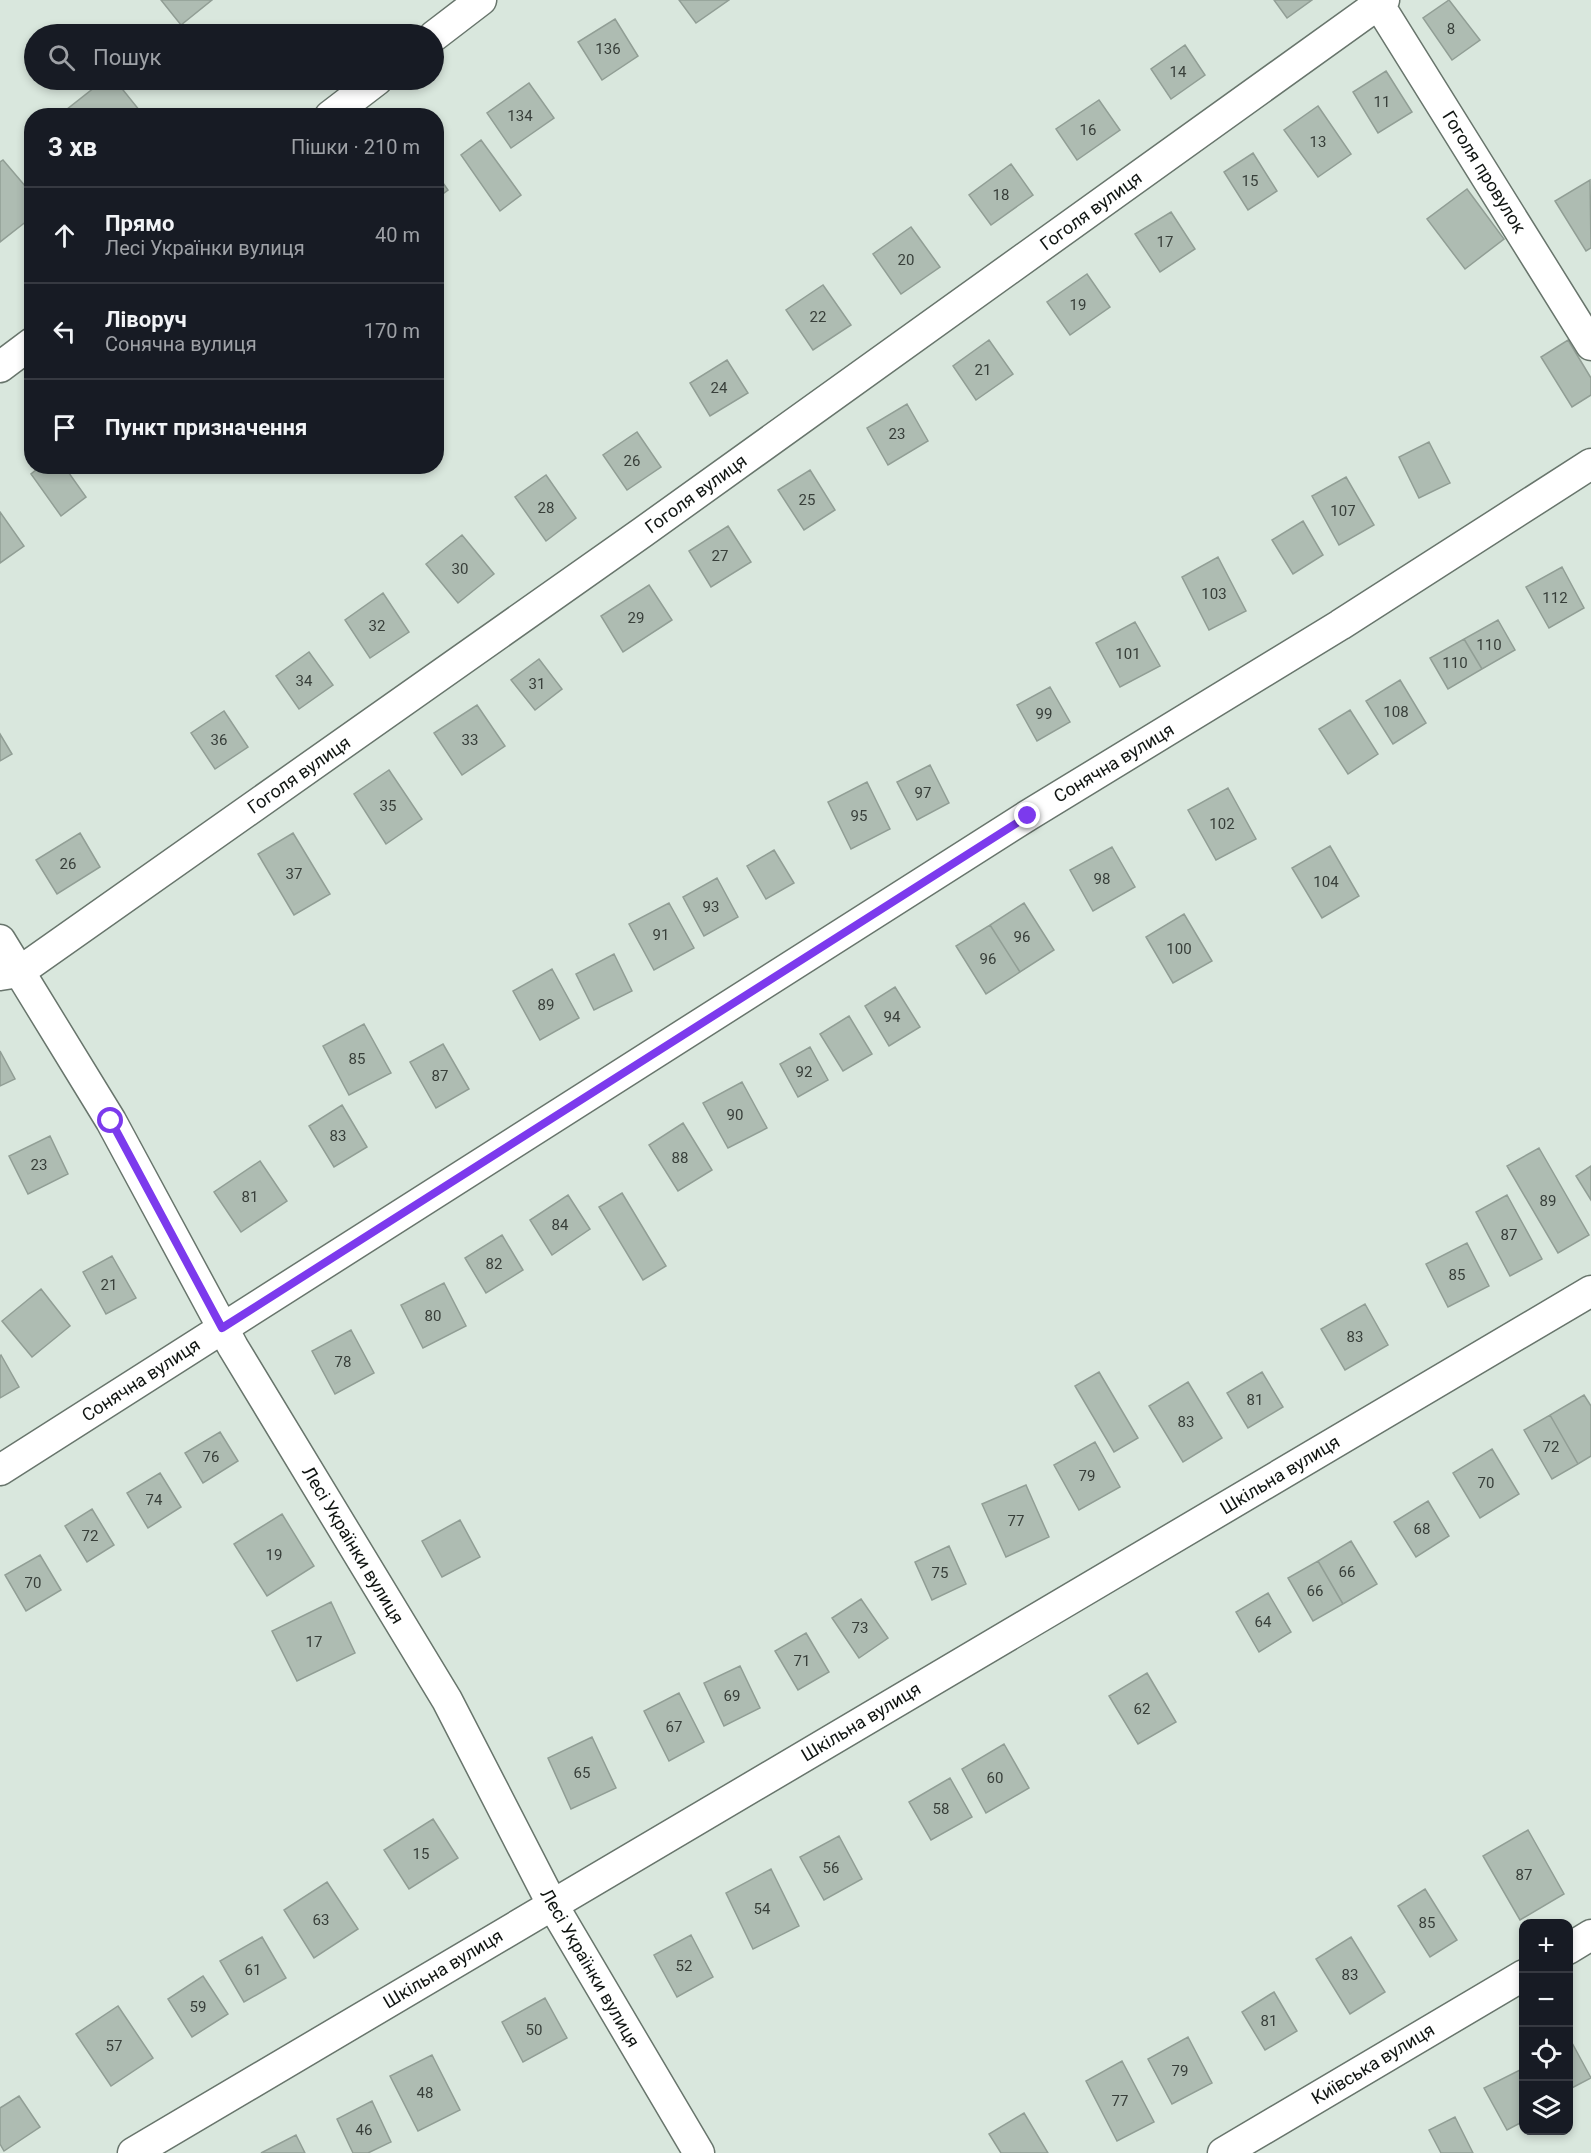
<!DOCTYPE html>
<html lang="uk">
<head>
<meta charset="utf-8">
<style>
	:root { --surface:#171b24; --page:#242831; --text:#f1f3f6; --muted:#9ea1a6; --line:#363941 }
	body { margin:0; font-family:Roboto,sans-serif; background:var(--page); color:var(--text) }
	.controls { position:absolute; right:18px; bottom:18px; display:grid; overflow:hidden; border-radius:12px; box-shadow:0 3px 9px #0003 }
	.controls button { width:54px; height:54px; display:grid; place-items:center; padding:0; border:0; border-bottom:2px solid var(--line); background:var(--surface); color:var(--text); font:30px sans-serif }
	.stop { position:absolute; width:18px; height:18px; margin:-14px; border:4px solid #7c3aed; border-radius:50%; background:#fff }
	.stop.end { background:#7c3aed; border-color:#fff; box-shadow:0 2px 6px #0008 }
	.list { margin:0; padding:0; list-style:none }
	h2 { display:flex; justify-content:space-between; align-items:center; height:78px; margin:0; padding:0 24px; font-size:26px }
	h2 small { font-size:20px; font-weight:400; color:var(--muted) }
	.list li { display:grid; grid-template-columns:39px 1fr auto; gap:18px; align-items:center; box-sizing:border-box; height:96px; padding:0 24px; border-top:2px solid var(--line) }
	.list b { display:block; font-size:22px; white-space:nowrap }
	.list p { margin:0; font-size:20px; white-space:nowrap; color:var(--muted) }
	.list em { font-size:20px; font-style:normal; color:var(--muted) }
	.icon { flex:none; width:33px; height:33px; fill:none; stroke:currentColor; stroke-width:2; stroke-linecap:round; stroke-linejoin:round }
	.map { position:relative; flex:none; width:1591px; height:2153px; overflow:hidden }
	.search { position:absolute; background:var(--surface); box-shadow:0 3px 9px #0003; left:24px; top:24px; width:420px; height:66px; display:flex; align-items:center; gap:15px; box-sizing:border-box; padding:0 21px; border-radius:33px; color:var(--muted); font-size:22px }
	.panel { position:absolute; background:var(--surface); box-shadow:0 3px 9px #0003; left:24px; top:108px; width:420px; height:366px; border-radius:24px }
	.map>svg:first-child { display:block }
	.building { fill:#aebcb2; stroke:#919e95; stroke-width:1.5 }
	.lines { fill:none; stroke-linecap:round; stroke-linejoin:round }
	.minor-casing { stroke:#68756c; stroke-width:33 }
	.minor { stroke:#fff; stroke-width:30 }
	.route { stroke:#7c3aed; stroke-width:8 }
	.labels { text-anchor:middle; stroke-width:4.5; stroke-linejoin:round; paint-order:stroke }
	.number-label { font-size:15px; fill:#383f3a }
	.street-label { font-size:18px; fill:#101512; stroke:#fff }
</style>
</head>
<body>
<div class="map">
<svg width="1591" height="2153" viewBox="0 0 1591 2153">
	<rect width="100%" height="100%" fill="#d9e7dd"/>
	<!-- building -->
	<path class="building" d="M161,0H212L181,25Z
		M679,0H729L696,23Z
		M1274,0H1312L1287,18Z
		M1449,0L1480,40L1452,60L1423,18Z
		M615,19L638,56L602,80L578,42Z
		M1185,45L1205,75L1171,99L1151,69Z
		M1386,71L1412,112L1378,133L1353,92Z
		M104,80H115L144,116H70L66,110Z
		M529,83L554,118L511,148L487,113Z
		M1099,100L1120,130L1077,160L1056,129Z
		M1318,106L1351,154L1318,177L1284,130Z
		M481,140L521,195L500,211L461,155Z
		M1253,153L1277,191L1248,210L1224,172Z
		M3,160L32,194V217L0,242V162Z
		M1011,164L1033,195L991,225L969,195Z
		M436,173L448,190L436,199Z
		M1590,180L1591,248L1586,251L1555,201Z
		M1467,189L1504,239L1465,269L1427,219Z
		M1171,212L1195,249L1160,272L1135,234Z
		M911,227L940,267L901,294L873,254Z
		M1087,274L1110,307L1070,335L1047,302Z
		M823,285L851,325L813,350L786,310Z
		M989,340L1013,374L976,400L953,366Z
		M1568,340L1591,378V395L1572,407L1541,357Z
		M727,360L748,393L710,416L690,383Z
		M907,404L928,441L888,465L867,428Z
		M637,432L661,467L627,490L603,455Z
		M1429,442L1450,483L1419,498L1399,457Z
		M41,466H64L86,497L61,516L31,474Z
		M810,470L835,510L804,530L778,490Z
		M546,475L576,518L546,541L515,497Z
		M1346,477L1374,525L1339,545L1312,496Z
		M0,512L24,546L0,563Z
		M1303,521L1323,555L1293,574L1272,540Z
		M728,526L751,562L711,587L689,551Z
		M462,535L494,574L458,603L426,564Z
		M1218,557L1246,611L1209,630L1182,577Z
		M1562,567L1584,608L1549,628L1526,587Z
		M649,585L672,620L623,652L601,616Z
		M383,593L409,632L370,658L345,620Z
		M1498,620L1515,650L1482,669L1464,639Z
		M1135,622L1160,666L1120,687L1096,643Z
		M1464,639L1482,669L1448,689L1430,658Z
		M309,652L333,685L299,709L276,676Z
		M539,659L562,689L535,710L511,680Z
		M1400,680L1426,723L1393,744L1366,701Z
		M1050,687L1070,722L1037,741L1017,705Z
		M477,705L505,746L462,775L434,733Z
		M1350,710L1378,754L1348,774L1319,729Z
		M224,711L248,747L215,769L191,733Z
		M0,734L12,754L0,761Z
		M930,765L949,803L917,820L897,782Z
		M389,770L422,819L386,844L354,794Z
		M867,782L890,829L851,849L828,802Z
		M1228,788L1256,839L1216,860L1188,810Z
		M80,833L100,867L57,894L36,860Z
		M293,833L330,894L294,915L258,854Z
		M1330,846L1359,896L1322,918L1292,868Z
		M1112,847L1135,887L1093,911L1070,870Z
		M774,850L794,883L766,899L747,866Z
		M717,878L738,917L704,936L683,897Z
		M669,903L694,948L654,970L629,924Z
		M1024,903L1054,950L1020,972L990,925Z
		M1184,914L1212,961L1173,983L1146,937Z
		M990,925L1020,972L986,994L956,946Z
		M614,954L632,991L594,1010L576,974Z
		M552,969L579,1018L540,1040L513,991Z
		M895,987L920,1027L889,1046L865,1006Z
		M849,1016L872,1054L843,1071L820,1034Z
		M364,1024L391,1073L349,1095L323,1046Z
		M443,1044L469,1089L436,1108L410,1062Z
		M810,1047L828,1080L798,1097L780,1064Z
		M0,1051L15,1079L0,1086Z
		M742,1082L767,1128L728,1148L703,1103Z
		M342,1105L367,1147L334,1167L309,1126Z
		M683,1123L712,1170L678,1191L649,1145Z
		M50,1136L68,1174L28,1194L9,1156Z
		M1539,1148L1589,1235L1558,1253L1507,1166Z
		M260,1161L287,1201L241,1232L214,1192Z
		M1591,1166V1200L1576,1176Z
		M622,1193L666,1266L643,1280L599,1207Z
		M568,1195L590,1229L552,1255L530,1220Z
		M1507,1195L1542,1259L1510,1276L1476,1212Z
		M502,1235L523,1270L486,1293L465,1258Z
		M1467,1243L1489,1286L1448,1307L1426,1264Z
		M112,1256L136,1298L106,1314L83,1272Z
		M444,1283L466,1326L423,1348L401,1305Z
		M41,1289L70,1326L32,1357L2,1321Z
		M1365,1304L1388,1345L1345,1370L1321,1329Z
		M351,1330L374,1373L335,1394L312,1351Z
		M1,1355L19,1387L0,1398V1356Z
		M1099,1372L1138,1438L1114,1452L1075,1386Z
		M1262,1372L1283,1407L1248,1428L1227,1393Z
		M1188,1382L1222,1438L1183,1462L1149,1406Z
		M1584,1395L1591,1406V1456L1578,1464L1550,1415Z
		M1550,1415L1578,1464L1552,1479L1524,1430Z
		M220,1432L238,1461L203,1483L185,1453Z
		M1095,1442L1120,1487L1079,1510L1054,1465Z
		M1492,1449L1519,1494L1480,1518L1453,1473Z
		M160,1473L181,1507L148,1528L127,1493Z
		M1026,1485L1049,1537L1006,1557L982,1504Z
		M1428,1501L1449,1536L1416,1557L1394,1522Z
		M92,1509L114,1545L87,1562L65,1526Z
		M282,1514L314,1566L267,1596L234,1544Z
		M460,1520L480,1557L442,1577L422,1541Z
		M1351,1541L1377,1584L1343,1604L1318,1561Z
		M949,1546L966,1584L932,1600L915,1562Z
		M40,1555L61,1590L26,1611L5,1575Z
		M1318,1561L1343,1604L1313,1621L1288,1578Z
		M1268,1593L1291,1632L1259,1652L1236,1612Z
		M861,1599L888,1638L859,1658L832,1618Z
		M331,1602L355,1653L297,1681L272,1631Z
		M806,1633L829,1672L798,1690L775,1651Z
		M740,1666L760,1708L724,1726L704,1683Z
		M1147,1673L1176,1722L1138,1744L1109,1696Z
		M679,1693L704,1742L669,1761L644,1711Z
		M592,1737L616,1788L571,1809L548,1758Z
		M1004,1744L1029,1788L986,1813L962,1769Z
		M950,1778L972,1817L931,1840L909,1802Z
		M433,1819L458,1858L409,1889L384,1850Z
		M1528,1830L1564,1894L1520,1920L1483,1856Z
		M839,1836L862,1879L824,1900L800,1857Z
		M771,1869L799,1926L753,1949L726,1893Z
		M327,1882L358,1929L314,1958L284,1910Z
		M1425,1889L1457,1940L1430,1957L1398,1906Z
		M691,1935L713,1977L677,1997L654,1955Z
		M262,1937L286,1978L244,2002L220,1961Z
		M1351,1937L1385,1992L1350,2014L1316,1959Z
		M203,1976L228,2014L192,2037L168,1999Z
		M1274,1992L1297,2031L1265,2050L1242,2012Z
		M545,1998L567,2038L523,2062L502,2022Z
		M118,2006L153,2058L111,2086L76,2034Z
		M1188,2037L1212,2083L1172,2104L1148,2059Z
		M1571,2041L1591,2078L1568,2090V2042Z
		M432,2055L460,2110L418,2131L390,2076Z
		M1122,2061L1154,2122L1117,2141L1086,2081Z
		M1524,2068V2121L1507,2130L1484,2088Z
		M19,2096L40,2127L4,2151L0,2144V2108Z
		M372,2101L391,2142L368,2153H353L337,2119Z
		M1024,2113L1048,2153H1001L989,2134Z
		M1455,2117L1473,2153H1441L1429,2130Z
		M296,2135L305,2153H261Z"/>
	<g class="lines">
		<!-- minor casing -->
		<g class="minor-casing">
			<path id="minor" d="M1376,0L1591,345
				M434,36L481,0
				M330,116L377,80
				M0,367L32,343
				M0,940L111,1121L233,1347L447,1700L552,1904L699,2153
				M0,975L19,972L643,532L1384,0
				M0,1470L1027,816L1340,625L1591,464
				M1568,1949L1591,1935
				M133,2153L1591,1291
				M1223,2153L1524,1975"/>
		</g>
		<!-- minor -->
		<use href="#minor" class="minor"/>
	</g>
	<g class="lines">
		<!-- route -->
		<path class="route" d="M111,1121L222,1328L1028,816"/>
	</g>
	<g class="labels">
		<!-- number labels -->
		<g class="number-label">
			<text x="1451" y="34">8</text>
			<text x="608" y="54">136</text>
			<text x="1178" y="77">14</text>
			<text x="1382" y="107">11</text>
			<text x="520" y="121">134</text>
			<text x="1088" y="135">16</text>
			<text x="1318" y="147">13</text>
			<text x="1250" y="186">15</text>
			<text x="1001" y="200">18</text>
			<text x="1165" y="247">17</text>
			<text x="906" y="265">20</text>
			<text x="1078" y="310">19</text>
			<text x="818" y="322">22</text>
			<text x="983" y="375">21</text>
			<text x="719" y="393">24</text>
			<text x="897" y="439">23</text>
			<text x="632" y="466">26</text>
			<text x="807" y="505">25</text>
			<text x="546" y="513">28</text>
			<text x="1343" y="516">107</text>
			<text x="720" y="561">27</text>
			<text x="460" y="574">30</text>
			<text x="1214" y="599">103</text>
			<text x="1555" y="603">112</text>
			<text x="636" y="623">29</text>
			<text x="377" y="631">32</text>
			<text x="1489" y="650">110</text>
			<text x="1128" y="659">101</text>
			<text x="1455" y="668">110</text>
			<text x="304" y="686">34</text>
			<text x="537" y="689">31</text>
			<text x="1396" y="717">108</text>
			<text x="1044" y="719">99</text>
			<text x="219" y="745">36</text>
			<text x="470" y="745">33</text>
			<text x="923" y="798">97</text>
			<text x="388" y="811">35</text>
			<text x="859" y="821">95</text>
			<text x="1222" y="829">102</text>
			<text x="68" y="869">26</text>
			<text x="294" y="879">37</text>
			<text x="1102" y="884">98</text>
			<text x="1326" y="887">104</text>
			<text x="711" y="912">93</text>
			<text x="661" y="940">91</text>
			<text x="1022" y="942">96</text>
			<text x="1179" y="954">100</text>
			<text x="988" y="964">96</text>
			<text x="546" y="1010">89</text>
			<text x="892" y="1022">94</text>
			<text x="357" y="1064">85</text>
			<text x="804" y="1077">92</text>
			<text x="440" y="1081">87</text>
			<text x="735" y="1120">90</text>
			<text x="338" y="1141">83</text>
			<text x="680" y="1163">88</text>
			<text x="39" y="1170">23</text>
			<text x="250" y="1202">81</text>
			<text x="1548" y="1206">89</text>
			<text x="560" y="1230">84</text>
			<text x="1509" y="1240">87</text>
			<text x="494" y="1269">82</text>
			<text x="1457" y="1280">85</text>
			<text x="109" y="1290">21</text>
			<text x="433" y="1321">80</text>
			<text x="1355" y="1342">83</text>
			<text x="343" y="1367">78</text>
			<text x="1255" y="1405">81</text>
			<text x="1186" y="1427">83</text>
			<text x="1551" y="1452">72</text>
			<text x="211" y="1462">76</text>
			<text x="1087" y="1481">79</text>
			<text x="1486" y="1488">70</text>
			<text x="154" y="1505">74</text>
			<text x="1016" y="1526">77</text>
			<text x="1422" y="1534">68</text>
			<text x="90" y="1541">72</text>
			<text x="274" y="1560">19</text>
			<text x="1347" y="1577">66</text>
			<text x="940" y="1578">75</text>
			<text x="33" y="1588">70</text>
			<text x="1315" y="1596">66</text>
			<text x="1263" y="1627">64</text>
			<text x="860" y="1633">73</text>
			<text x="314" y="1647">17</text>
			<text x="802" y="1666">71</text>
			<text x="732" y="1701">69</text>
			<text x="1142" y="1714">62</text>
			<text x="674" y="1732">67</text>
			<text x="582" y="1778">65</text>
			<text x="995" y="1783">60</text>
			<text x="941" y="1814">58</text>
			<text x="421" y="1859">15</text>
			<text x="831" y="1873">56</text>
			<text x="1524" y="1880">87</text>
			<text x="762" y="1914">54</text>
			<text x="321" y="1925">63</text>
			<text x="1427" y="1928">85</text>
			<text x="684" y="1971">52</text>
			<text x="253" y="1975">61</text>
			<text x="1350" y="1980">83</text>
			<text x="198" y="2012">59</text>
			<text x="1269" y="2026">81</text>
			<text x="534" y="2035">50</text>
			<text x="114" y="2051">57</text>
			<text x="1180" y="2076">79</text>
			<text x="425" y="2098">48</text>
			<text x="1120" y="2106">77</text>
			<text x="364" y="2135">46</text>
		</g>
		<!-- street labels -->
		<g class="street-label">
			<text transform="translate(1484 172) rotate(58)" y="6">Гоголя провулок</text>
			<text transform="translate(1091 211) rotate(-36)" y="6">Гоголя вулиця</text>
			<text transform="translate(696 494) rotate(-36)" y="6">Гоголя вулиця</text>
			<text transform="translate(1114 763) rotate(-31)" y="6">Сонячна вулиця</text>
			<text transform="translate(299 775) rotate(-35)" y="6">Гоголя вулиця</text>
			<text transform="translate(141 1380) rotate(-33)" y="6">Сонячна вулиця</text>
			<text transform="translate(1280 1475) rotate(-31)" y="6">Шкільна вулиця</text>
			<text transform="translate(353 1545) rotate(59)" y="6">Лесі Українки вулиця</text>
			<text transform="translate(861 1722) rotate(-31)" y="6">Шкільна вулиця</text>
			<text transform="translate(590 1968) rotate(60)" y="6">Лесі Українки вулиця</text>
			<text transform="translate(443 1969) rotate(-31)" y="6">Шкільна вулиця</text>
			<text transform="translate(1373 2064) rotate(-31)" y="6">Київська вулиця</text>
		</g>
	</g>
</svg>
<div class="controls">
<button>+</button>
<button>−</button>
<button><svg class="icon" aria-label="locate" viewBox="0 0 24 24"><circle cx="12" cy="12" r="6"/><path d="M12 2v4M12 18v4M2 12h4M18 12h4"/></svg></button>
<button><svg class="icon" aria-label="layers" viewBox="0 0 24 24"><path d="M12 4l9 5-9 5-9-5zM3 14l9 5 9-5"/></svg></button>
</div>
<div class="stop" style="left:111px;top:1121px"></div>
<div class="stop end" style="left:1028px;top:816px"></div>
<div class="search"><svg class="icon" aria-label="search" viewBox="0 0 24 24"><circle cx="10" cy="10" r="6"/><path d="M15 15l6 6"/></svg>Пошук</div>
<section class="panel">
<h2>3 хв<small>Пішки · 210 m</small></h2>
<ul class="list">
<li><svg class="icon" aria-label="ahead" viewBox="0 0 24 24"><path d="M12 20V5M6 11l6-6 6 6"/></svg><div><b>Прямо</b><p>Лесі Українки вулиця</p></div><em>40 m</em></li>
<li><svg class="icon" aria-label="left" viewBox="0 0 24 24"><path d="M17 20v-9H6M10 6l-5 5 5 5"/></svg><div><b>Ліворуч</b><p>Сонячна вулиця</p></div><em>170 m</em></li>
<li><svg class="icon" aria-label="arrive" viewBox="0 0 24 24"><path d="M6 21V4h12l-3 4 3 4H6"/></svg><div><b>Пункт призначення</b></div></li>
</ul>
</section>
</div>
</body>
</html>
